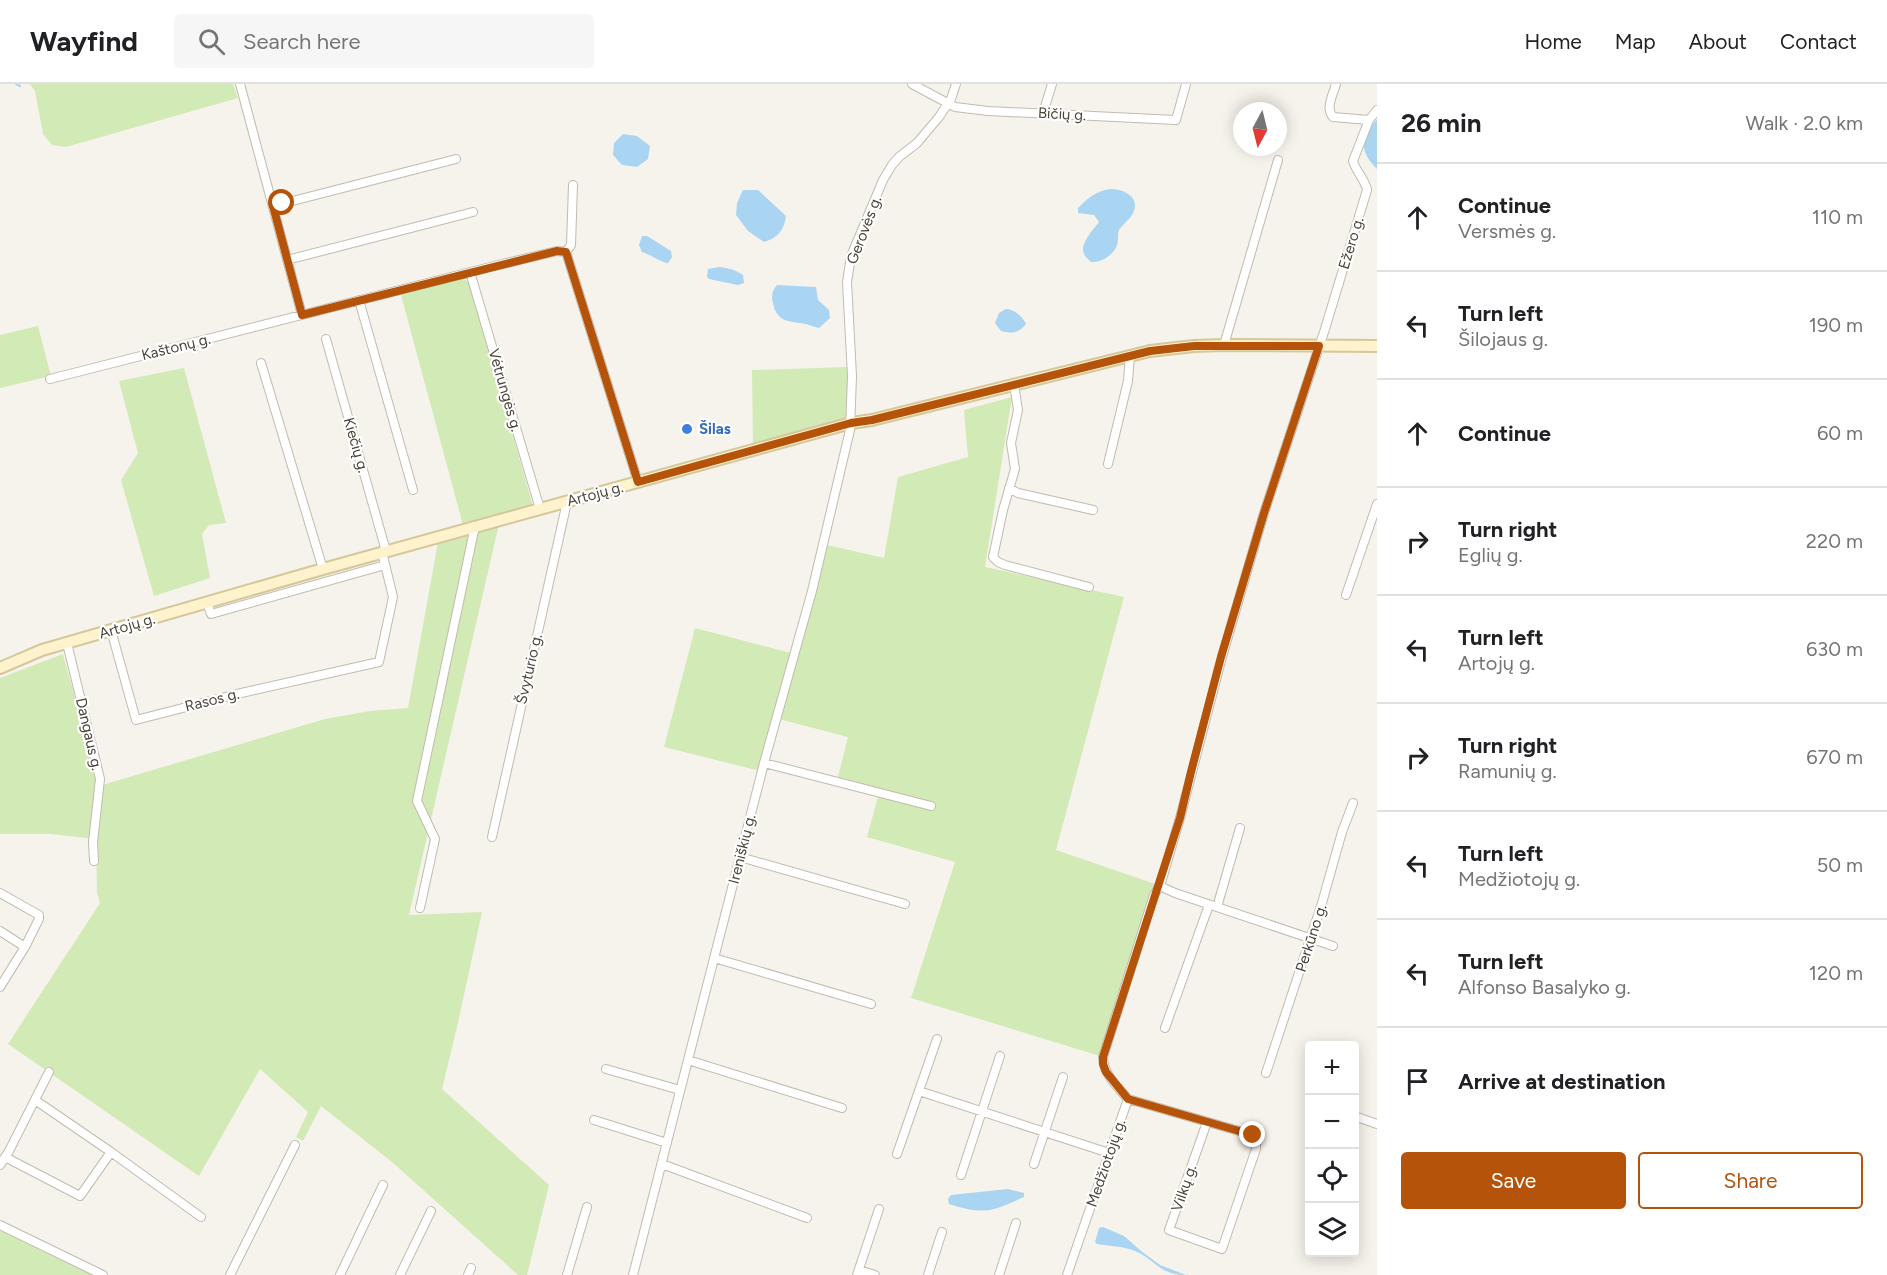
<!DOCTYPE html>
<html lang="en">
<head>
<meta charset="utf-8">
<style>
	:root { --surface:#fff; --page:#f6f6f6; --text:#202124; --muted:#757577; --line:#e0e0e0; --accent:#b45309 }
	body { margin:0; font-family:Figtree,sans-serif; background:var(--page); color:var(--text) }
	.controls { position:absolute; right:18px; bottom:18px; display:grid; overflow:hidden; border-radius:6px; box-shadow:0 3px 15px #0003 }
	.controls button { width:54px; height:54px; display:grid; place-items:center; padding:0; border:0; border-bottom:2px solid var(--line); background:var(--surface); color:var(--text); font:30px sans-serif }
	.compass { position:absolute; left:1233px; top:18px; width:54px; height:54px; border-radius:50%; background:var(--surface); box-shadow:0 3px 15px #0003; rotate:187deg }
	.stop { position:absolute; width:18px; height:18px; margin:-14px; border:4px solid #b45309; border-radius:50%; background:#fff }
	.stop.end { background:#b45309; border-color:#fff; box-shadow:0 2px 6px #0008 }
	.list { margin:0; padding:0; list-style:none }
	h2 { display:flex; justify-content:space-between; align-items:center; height:78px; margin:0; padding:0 24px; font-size:26px }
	h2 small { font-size:20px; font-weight:400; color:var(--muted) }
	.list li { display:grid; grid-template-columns:39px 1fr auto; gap:18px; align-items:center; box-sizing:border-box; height:108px; padding:0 24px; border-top:2px solid var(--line) }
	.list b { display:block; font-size:22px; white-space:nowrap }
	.list p { margin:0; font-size:20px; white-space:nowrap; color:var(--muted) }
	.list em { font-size:20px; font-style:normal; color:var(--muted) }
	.actions { display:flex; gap:12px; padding:18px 24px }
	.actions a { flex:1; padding:14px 0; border:2px solid var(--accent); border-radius:6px; text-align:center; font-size:21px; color:var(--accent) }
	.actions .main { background:var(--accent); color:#fff }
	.icon { flex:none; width:33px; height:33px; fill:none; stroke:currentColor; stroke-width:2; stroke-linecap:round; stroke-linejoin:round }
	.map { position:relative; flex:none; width:1377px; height:1191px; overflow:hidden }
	header { display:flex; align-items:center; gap:36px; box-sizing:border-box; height:84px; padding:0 30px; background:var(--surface); border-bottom:2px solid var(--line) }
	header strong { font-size:28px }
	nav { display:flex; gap:33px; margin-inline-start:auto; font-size:21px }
	.search { width:420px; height:54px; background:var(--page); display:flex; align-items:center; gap:15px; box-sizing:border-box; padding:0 21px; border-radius:6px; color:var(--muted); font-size:22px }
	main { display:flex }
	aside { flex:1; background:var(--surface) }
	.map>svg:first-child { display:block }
	.green { fill:#d2eab5 }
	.water { fill:#a9d4f2 }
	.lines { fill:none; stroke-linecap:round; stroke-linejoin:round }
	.stream { stroke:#a9d4f2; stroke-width:2 }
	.minor-casing { stroke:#c2bbae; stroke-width:10 }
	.secondary-casing { stroke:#d6c79b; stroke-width:14 }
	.minor { stroke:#fff; stroke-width:8 }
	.secondary { stroke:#fff3cd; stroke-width:10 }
	.route { stroke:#b45309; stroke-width:8 }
	.shop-dot { fill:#3f7fe0; stroke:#fff; stroke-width:2 }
	.labels { text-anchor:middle; stroke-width:4.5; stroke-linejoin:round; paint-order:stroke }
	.street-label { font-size:15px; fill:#4b4439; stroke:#fff }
	.shop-label { font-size:15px; font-weight:bold; fill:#366cbe; stroke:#fff; text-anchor:start }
</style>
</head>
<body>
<header>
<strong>Wayfind</strong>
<div class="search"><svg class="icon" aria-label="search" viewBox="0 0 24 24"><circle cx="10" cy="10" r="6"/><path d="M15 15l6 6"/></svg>Search here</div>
<nav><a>Home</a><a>Map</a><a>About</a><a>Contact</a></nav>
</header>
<main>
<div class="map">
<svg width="1377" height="1191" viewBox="0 0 1377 1191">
	<rect width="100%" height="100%" fill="#f6f3ec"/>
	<!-- green -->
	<path class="green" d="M30,0H233L238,14L66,63L52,61L43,50L35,7Z
		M462,194L469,198L532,419L530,422L463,441L401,211Z
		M38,242L51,292L0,304V251Z
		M848,283L847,336L753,362L752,286Z
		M184,284L226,439L209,441L202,450L210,494L154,512L121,396L138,369L119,297Z
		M1012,313L985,483L1124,513L1056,766L1155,800L1100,972L911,914L955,778L867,753L880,705L838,693L848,653L779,635L827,461L884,474L898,393L968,373L964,326Z
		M499,440L409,831L482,828L457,943L442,1005L549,1101L527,1191H518L392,1078L321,1022L303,1057L296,1053L308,1028L260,985L199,1092L8,960L100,819L97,808L96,755L51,750H0V594L63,570L99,702L325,635L370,627L408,624L438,458Z
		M695,544L791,569L760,687L664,663Z
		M0,1146L93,1191H0Z"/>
	<!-- water -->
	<path class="water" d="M1377,35V85C1359,67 1360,55 1377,35Z
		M623,50L637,52L650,62L648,75L637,83L622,81L613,71L614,59Z
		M1110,105C1125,105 1142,114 1132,131C1128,137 1122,141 1119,146C1117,151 1119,156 1117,161C1114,171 1101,179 1091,178C1088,175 1085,173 1084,170C1079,160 1094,145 1099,138L1094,131L1078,129V124C1088,114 1096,107 1110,105Z
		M743,106H758L786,132C784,146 778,154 764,158L748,147L736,131L737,119Z
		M642,152H647L671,167L672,173L668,179C662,179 649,170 642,168L639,161Z
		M720,183C728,184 736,186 743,191L744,199L738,201L709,195L707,193L708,185Z
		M777,201L816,203L818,216L829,226L830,234L819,244C814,243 810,241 806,240C790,237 777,239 773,219C771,212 772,207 777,201Z
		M1006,225C1014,225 1023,233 1026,240C1019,249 1012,250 1001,247L995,239L999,229Z
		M1008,1105L1024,1109V1113C991,1128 984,1131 949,1120L948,1115L951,1111Z
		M1103,1143L1124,1152L1141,1167L1160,1181L1186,1191C1159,1191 1156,1176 1135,1167C1122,1162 1109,1162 1097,1160L1095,1158L1099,1144Z"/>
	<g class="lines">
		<!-- stream -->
		<path class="stream" d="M16,0L20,2"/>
		<!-- minor casing -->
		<g class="minor-casing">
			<path id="minor" d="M240,0L302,231
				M912,0L955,23L988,27L1176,36L1186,0
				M1336,0C1333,11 1325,24 1333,33L1369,36
				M1043,29L1052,0
				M573,101L571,161L566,168L638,398
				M273,122L456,75
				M287,176L473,128
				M470,188L540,425
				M359,216L413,406
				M326,255L386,467
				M1224,261L1278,76
				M261,279L323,485
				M50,295L502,180L557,167L566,168
				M1014,300L1018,326L1011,359L1015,385L1003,426L993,473L998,478L1005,481L1089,503
				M1108,380L1128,297L1130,271
				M1009,404L1018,409L1093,426
				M1346,511L1377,420
				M207,519L211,530L385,481
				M111,546L136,636L237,610L379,578L393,513L382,468
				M67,559L100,695L93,758L94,777
				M764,679L931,722
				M492,753L567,418
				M740,773L905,820
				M1160,802L1175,809L1333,862
				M0,809L39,831V835L25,863
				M1217,823L1240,744
				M420,824L435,755L417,717L475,442
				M0,847L25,863L0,903
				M714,874L871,920
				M1165,944L1209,821
				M688,976L842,1024
				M606,985L680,1006
				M1266,989L1322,819L1342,748L1353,719
				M919,1007L1109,1069
				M1128,1015L1253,1051L1256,1058V1065L1222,1165L1169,1146L1207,1038
				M35,1016L111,1068L201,1133
				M1354,1032L1377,1040
				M594,1036L667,1059
				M897,1070L937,955
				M5,1073L80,1112L111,1068
				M662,1080L807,1134
				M1034,1080L1063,993
				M0,1081L9,1067L49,988
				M961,1091L1000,972
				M0,1141L103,1191
				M859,1186L875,1191
				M230,1191L295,1061
				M340,1191L383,1101
				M400,1191L431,1127
				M468,1191L471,1184
				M567,1191L587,1123
				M633,1191L764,679L812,507L850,346L852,292L847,198L851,172L883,96L892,81L899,73L917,59L939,33L951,15L956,0
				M857,1191L879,1125
				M928,1191L942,1148
				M999,1191L1016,1139
				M1067,1191L1128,1015C1118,1003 1103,990 1103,973L1154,811L1160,802L1180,734L1222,573L1264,429L1325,245L1367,106C1365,95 1356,88 1353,77L1369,36L1377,26"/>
		</g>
		<!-- secondary casing -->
		<g class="secondary-casing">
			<path id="secondary" d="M0,584L42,566L323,485L851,339L872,336L1150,267L1194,262L1224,261L1377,262"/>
		</g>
		<!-- minor -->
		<use href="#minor" class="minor"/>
		<!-- secondary -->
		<use href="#secondary" class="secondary"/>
	</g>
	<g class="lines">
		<!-- route -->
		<path class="route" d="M282,119L273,122L302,231L557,167L566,168L638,398L851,339L872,336L1150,267L1194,262H1319L1264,429L1221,573L1191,688L1180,734L1103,973V980L1106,988L1128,1015L1253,1051"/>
	</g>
	<!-- markers -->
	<circle class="shop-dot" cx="687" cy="345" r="6"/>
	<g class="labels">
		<!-- street labels -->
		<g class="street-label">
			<text transform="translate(1062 30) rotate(3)" y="5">Bičių g.</text>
			<text transform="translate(864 146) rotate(-69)" y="5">Gerovės g.</text>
			<text transform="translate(1351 159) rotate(-73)" y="5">Ežero g.</text>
			<text transform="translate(176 263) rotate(-14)" y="5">Kaštonų g.</text>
			<text transform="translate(505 306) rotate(74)" y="5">Vėtrungės g.</text>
			<text transform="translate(356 361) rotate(74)" y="5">Kiečių g.</text>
			<text transform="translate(595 410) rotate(-15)" y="5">Artojų g.</text>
			<text transform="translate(127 542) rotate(-16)" y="5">Artojų g.</text>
			<text transform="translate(529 585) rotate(-77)" y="5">Švyturio g.</text>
			<text transform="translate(212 616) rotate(-14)" y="5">Rasos g.</text>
			<text transform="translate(89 650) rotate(77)" y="5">Dangaus g.</text>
			<text transform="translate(742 765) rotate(-76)" y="5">Ireniškių g.</text>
			<text transform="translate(1311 854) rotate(-72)" y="5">Perkūno g.</text>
			<text transform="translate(1106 1079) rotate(-71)" y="5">Medžiotojų g.</text>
			<text transform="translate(1184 1104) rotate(-71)" y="5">Vilkų g.</text>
		</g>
		<!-- shop labels -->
		<g class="shop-label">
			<text x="699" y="350">Šilas</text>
		</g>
	</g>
</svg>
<div class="controls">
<button>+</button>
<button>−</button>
<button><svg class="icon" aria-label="locate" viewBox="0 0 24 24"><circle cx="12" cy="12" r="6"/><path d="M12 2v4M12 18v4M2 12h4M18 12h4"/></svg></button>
<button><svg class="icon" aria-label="layers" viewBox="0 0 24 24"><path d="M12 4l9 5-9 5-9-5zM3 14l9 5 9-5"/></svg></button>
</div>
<svg class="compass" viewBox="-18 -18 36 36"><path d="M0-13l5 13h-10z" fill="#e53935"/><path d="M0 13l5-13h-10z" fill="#757577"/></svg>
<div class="stop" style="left:282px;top:119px"></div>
<div class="stop end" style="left:1253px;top:1051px"></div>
</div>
<aside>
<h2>26 min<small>Walk · 2.0 km</small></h2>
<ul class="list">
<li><svg class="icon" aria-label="ahead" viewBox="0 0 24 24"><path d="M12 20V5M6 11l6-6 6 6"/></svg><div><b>Continue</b><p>Versmės g.</p></div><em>110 m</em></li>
<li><svg class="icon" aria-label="left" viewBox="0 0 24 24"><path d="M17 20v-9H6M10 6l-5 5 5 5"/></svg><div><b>Turn left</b><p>Šilojaus g.</p></div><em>190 m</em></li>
<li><svg class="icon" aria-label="ahead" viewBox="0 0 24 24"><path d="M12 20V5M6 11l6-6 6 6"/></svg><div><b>Continue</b></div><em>60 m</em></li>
<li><svg class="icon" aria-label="right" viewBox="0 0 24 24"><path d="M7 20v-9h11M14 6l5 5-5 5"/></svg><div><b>Turn right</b><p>Eglių g.</p></div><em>220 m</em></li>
<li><svg class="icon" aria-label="left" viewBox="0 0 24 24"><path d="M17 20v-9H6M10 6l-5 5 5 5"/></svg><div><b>Turn left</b><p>Artojų g.</p></div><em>630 m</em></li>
<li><svg class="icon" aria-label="right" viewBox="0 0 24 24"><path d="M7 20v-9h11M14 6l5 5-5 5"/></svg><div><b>Turn right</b><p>Ramunių g.</p></div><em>670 m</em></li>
<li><svg class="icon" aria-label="left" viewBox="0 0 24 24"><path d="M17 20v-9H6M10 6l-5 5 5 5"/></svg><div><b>Turn left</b><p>Medžiotojų g.</p></div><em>50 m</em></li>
<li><svg class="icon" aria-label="left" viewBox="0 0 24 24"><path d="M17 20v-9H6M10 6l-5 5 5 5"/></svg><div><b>Turn left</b><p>Alfonso Basalyko g.</p></div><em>120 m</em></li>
<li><svg class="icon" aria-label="arrive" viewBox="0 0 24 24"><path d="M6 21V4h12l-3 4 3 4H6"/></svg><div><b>Arrive at destination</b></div></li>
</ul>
<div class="actions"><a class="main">Save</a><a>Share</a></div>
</aside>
</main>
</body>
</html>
